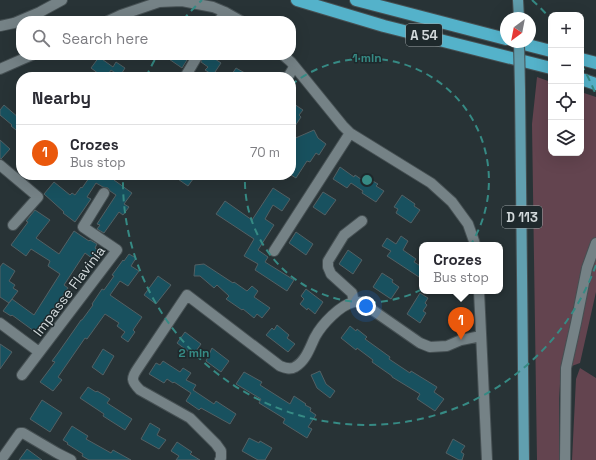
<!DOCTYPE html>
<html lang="en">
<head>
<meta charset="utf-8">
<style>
	:root { --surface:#fff; --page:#f7f7f7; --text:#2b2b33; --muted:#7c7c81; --line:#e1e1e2; --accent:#ea580c }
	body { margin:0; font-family:"Space Grotesk",sans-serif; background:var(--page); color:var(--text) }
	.controls { position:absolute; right:12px; top:12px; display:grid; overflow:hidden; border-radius:8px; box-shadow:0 4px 16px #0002 }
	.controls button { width:36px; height:36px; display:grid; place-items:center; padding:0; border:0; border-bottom:1px solid var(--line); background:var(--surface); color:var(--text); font:20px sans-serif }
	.compass { position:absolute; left:500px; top:12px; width:36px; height:36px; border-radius:50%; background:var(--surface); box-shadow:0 4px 16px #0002; rotate:212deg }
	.you { position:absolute; left:366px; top:306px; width:14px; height:14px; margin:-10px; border:3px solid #fff; border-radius:50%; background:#1a73e8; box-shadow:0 0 0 6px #1a73e833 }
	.badge { display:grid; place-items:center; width:26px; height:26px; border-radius:50%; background:var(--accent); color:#fff; font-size:13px; font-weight:700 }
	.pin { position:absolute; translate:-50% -33px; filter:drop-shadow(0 1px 2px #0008) }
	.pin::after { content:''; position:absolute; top:21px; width:14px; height:12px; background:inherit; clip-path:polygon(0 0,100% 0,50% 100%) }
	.popup { position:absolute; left:419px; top:242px; width:84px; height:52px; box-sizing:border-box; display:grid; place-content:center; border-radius:8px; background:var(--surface); filter:drop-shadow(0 1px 3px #0005); font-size:13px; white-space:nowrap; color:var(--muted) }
	.popup b { font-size:15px; color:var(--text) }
	.popup::after { content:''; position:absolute; left:50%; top:100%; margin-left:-8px; border:8px solid transparent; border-top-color:var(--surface) }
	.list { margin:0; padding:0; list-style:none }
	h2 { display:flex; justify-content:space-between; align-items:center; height:52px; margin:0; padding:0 16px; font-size:17px }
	h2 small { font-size:13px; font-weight:400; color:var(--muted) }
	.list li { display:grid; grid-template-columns:26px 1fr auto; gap:12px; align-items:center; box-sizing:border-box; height:56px; padding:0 16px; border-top:1px solid var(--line) }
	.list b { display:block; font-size:15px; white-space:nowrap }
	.list p { margin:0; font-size:13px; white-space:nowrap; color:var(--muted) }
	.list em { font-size:13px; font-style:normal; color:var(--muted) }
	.icon { flex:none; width:22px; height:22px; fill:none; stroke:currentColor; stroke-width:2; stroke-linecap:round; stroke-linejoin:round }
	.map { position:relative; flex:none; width:596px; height:460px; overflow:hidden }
	.search { position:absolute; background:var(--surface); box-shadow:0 4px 16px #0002; left:16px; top:16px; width:280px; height:44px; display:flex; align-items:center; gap:10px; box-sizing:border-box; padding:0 14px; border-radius:16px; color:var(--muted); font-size:15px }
	.panel { position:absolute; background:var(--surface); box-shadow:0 4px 16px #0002; left:16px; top:72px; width:280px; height:108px; border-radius:16px }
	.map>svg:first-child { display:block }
	.green { fill:#63444f }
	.building { fill:#18515f; stroke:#536064 }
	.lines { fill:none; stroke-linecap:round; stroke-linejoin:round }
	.minor-casing { stroke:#465053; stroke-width:12 }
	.tertiary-casing { stroke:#465053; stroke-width:12 }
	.primary-casing { stroke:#465053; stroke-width:12 }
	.motorway-casing { stroke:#465053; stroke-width:14 }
	.minor { stroke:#758286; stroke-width:10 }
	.tertiary { stroke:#758286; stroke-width:10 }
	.primary { stroke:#619faf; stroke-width:10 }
	.motorway { stroke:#54b2ca; stroke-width:12 }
	.primary-bridge-casing { stroke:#465053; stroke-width:12; stroke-linecap:butt }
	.primary-bridge { stroke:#619faf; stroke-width:10 }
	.ring { fill:none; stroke:#368a84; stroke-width:2; stroke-dasharray:7 5 }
	.labels { text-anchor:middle; stroke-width:3; stroke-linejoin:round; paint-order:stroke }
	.shield { fill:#1e292c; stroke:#9ca4a6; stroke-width:1 }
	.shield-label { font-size:13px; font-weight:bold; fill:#d2d9db }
	.street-label { font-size:14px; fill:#d2d9db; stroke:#1e292c }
	.centre { fill:#368a84; stroke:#1e292c; stroke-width:2 }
	.ring-label { font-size:12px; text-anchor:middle; font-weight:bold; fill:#368a84; stroke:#1e292c; stroke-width:3; stroke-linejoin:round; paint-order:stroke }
</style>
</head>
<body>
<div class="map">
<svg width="596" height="460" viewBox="0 0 596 460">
	<rect width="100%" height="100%" fill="#283336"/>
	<!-- green -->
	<path class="green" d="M537,77L551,82V153H581V92L596,97V292L580,363L561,370L559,399V460H537L532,124Z
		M580,368L596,378V460H572L576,379Z"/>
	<!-- building -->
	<path class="building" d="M163,55H190L182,68Z
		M204,55H209L221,63L213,75L205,70L208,67L201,62Z
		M99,57L113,67L116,62L125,68L120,76L111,70L106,77H103L91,68Z
		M236,68L252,77H230Z
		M291,102L303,110L299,115L301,117L291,132Z
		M4,105L19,118L21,115V134L11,126L12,125L0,115V110Z
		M314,130L318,138L326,144L319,155L316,153L310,162L307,161L296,178L291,175V140Z
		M0,140L10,149L1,159H0Z
		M340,167L354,177L355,175L368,184L371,180L378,184L376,186L384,191L376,202L362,193L363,191L351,183L347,188L333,179Z
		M85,175H117L114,180L132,193L124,204L129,207L123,215L119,212L104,233L97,229L100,225L97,224L116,195L110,191L108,188L103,187L96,183L87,197L91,199L75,222L63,213L64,212L44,194L54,182L70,195L72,193L75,195L81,187L82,188L89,178Z
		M172,175H196L188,186Z
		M273,188L290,199L282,211L273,205L265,219L274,225L258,250L268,257L265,262L294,280L287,291L255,270L258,264L244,256L254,239L216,214L225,201L252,220Z
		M323,192L336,200L325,215L313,207Z
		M402,195L415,204L414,206L420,210L411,223L396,213L398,209L394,207Z
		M35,210L50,220L36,238L59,254L74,231L89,241L90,240L97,244L95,248L99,251L93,259L85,253L64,285L68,288L38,334L12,315L11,316L3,311L12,299L34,315L60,274L48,266L50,261L31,249L26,256L11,245L28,222L26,221Z
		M296,232L313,244L306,255L289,243Z
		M401,236L408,241L403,250L416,259L414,262L422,267V279L387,256L391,251L382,246L387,238L396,244Z
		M348,250L362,260L353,274L339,264Z
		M129,254L136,258L131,266L139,271L128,286L120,281L110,295L142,317L133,330L135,332L128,342L121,337L125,332L117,326L119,323L105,314L87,339L85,338L58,377L62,380L53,391L40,382L55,362L52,361L58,353L79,323L81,320H82L93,305L92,304L102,289L104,290L114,276L112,275L123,260L124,261Z
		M3,263L15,271L9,281L15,285L13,288L18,291L9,303L0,297V267Z
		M204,264L233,283L234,282L247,291L252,286L258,291L254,297L270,308L262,318L257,314L254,318L243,309L242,310L226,299L229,296L217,285L214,288L200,276H194L195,265Z
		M382,273L393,280L392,282L399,287L391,299L373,287Z
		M158,276L171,285L156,304L144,295Z
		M306,289L323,302L315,314L308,308L307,310L300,304L304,299L301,296Z
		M420,293L428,298L425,303L427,305L423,311L426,313L420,323L407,314Z
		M277,325L289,335L287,338L295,344L288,352L266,335L272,328L274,330Z
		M350,326L356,331L357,329L367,337L365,339L390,357L389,359L410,373L411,371L437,387L434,392L444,399L435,411L417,399L420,394L392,377V376L372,362L373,360L357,348L356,350L341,338Z
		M185,332L201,344L193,355L177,343Z
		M0,344L12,352L0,369Z
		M212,348L229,361L221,372L206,361Z
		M103,349L114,356L103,375L92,367Z
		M163,361L180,372L183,368L191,373L186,380L196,385L193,390L214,404L216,401L236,414L230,424L201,408L199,410L186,401L191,393L174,382L173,383L167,379L164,383L149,374L156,363L160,365Z
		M320,371L326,384L335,391L330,398L317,388L311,375Z
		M244,372L262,382L260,385L290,404L294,396L306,404L305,405L311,408L310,411L316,415L308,427L312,429L307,438L283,423L285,419L259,403L261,399L236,384Z
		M88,387L96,392L97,391L104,395L110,399L107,403L132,419L125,430L103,416L104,414L80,398Z
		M42,400L62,413L50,432L30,419Z
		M150,423L160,429L157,435L166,440L159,449L141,439Z
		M72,426L88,436L86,439L111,453L113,450L131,460H89L82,456L83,454L67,444L68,443L63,440Z
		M249,438L259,443L260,441L272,448L265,460H258L242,451Z
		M453,439L465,446L461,452L464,454L462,460H459L446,453Z
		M177,442L192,452L190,454L200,460H176L179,456L171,451Z
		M27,449L42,460H19Z"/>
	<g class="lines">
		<!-- minor casing -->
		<g class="minor-casing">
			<path id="minor" d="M108,21L121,15L159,2L182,1L213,7L225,12L241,21
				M219,21L225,12
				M283,55L291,62L343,126L350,133L431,183L452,202L468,224L474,241L475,245
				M0,69L32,55
				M185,77L198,55
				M288,77L294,67
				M0,165L38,197L13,225
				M274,251L350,133
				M479,291L487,460
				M354,302L352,293L331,274L328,267V261L344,235L362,221
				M0,323L39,352
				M22,375L117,250L83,227L104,193
				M1,460L18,436L20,433H23L57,453L71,460
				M220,460L221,458V451L216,444L190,418L140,390C131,381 131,378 138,368L187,295L280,366C285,368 290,370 295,367C306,361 310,347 315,337C322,324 340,305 354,302C357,302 359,302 361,302L420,343L430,347L447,346L461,340L481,336
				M565,460L566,368L576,323L587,268L596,243"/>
		</g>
		<!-- tertiary casing -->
		<g class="tertiary-casing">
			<path id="tertiary" d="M0,26L14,23L40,12L62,0"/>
		</g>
		<!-- primary casing -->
		<g class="primary-casing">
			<path id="primary" d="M518,0L519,18
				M520,90L524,460"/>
		</g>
		<!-- motorway casing -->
		<g class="motorway-casing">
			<path id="motorway" d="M297,0L384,26L551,68
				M356,0L506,39
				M516,42L551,51
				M581,59L596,63
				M581,79L596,84"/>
		</g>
		<!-- minor -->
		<use href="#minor" class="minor"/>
		<!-- tertiary -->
		<use href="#tertiary" class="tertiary"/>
		<!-- primary -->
		<use href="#primary" class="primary"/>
		<!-- motorway -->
		<use href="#motorway" class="motorway"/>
		<!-- primary-bridge casing -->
		<g class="primary-bridge-casing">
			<path id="primary-bridge" d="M519,42L520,90"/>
		</g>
		<!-- primary-bridge -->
		<use href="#primary-bridge" class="primary-bridge"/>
	</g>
	<!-- distance rings -->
	<g class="ring">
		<path d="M291 85A122 122 0 1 1 245 176"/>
		<path d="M596 265A244 244 0 0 1 123 176M146 77A244 244 0 0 1 157 56M183 20A244 244 0 0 1 202 0M532 0A244 244 0 0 1 550 18M581 64A244 244 0 0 1 596 95"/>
	</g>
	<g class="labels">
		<!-- shield labels -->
		<g class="shield">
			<rect x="406" y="24" width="36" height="22" rx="3"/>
			<rect x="502" y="206" width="40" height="22" rx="3"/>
		</g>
		<g class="shield-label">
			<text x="424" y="40">A 54</text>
			<text x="522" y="222">D 113</text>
		</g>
		<!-- street labels -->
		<g class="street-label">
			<text transform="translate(69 291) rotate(-53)" y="5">Impasse Flavinia</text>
		</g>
	</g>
	<circle cx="367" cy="180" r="6" class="centre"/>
	<g class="ring-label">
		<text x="367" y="62">1 min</text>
		<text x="194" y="357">2 min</text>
	</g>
</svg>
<div class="controls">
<button>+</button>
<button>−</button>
<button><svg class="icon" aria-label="locate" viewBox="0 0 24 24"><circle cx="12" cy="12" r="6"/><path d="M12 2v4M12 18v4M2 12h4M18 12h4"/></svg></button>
<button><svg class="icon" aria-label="layers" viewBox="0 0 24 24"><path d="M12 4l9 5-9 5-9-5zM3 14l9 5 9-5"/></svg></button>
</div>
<svg class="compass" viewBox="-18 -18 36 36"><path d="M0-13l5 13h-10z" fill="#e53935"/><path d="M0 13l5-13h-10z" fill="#7c7c81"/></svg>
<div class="you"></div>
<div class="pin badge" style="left:461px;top:340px">1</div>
<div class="popup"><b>Crozes</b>Bus stop</div>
<div class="search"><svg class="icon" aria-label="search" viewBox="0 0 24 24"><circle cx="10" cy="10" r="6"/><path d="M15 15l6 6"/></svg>Search here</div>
<section class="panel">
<h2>Nearby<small></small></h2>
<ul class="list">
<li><span class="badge">1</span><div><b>Crozes</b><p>Bus stop</p></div><em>70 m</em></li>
</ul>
</section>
</div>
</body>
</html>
